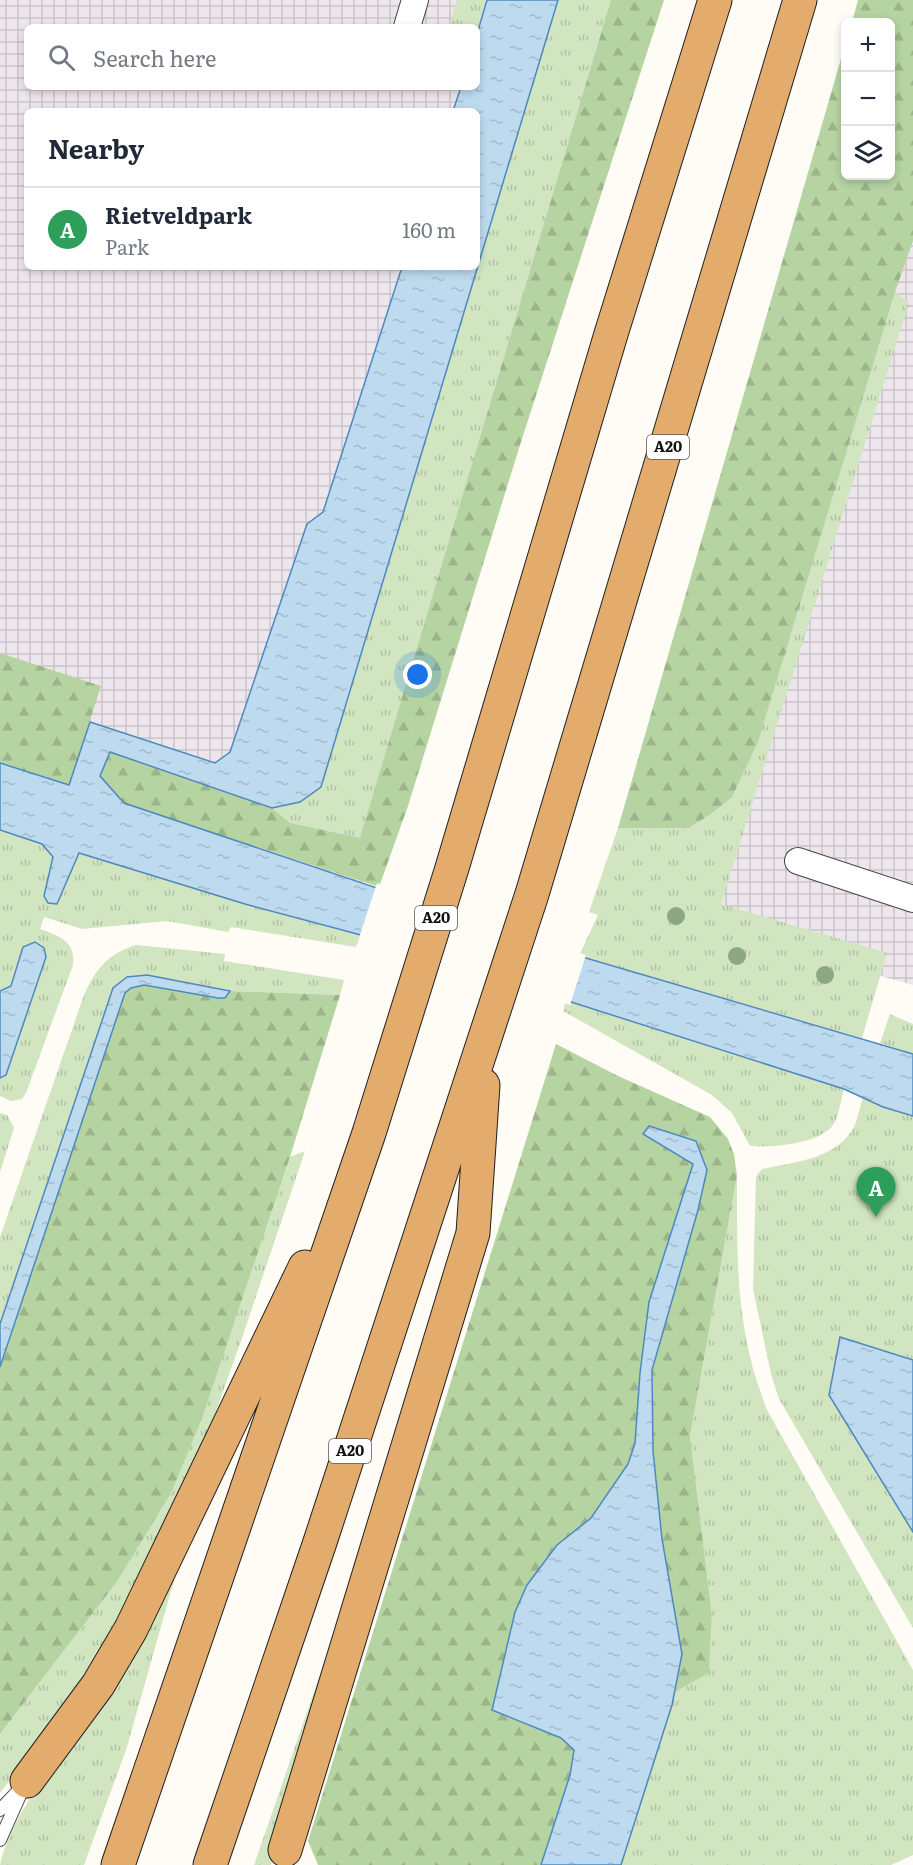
<!DOCTYPE html>
<html lang="en">
<head>
<meta charset="utf-8">
<style>
	:root { --surface:#fff; --page:#f6f6f7; --text:#1f2937; --muted:#747a83; --line:#e0e1e3; --accent:#b45309 }
	body { margin:0; font-family:Literata,serif; background:var(--page); color:var(--text) }
	.controls { position:absolute; right:18px; top:18px; display:grid; overflow:hidden; border-radius:9px; box-shadow:0 3px 9px #0003 }
	.controls button { width:54px; height:54px; display:grid; place-items:center; padding:0; border:0; border-bottom:2px solid var(--line); background:var(--surface); color:var(--text); font:30px sans-serif }
	.you { position:absolute; left:418px; top:675px; width:21px; height:21px; margin:-15px; border:4px solid #fff; border-radius:50%; background:#1a73e8; box-shadow:0 0 0 9px #1a73e833 }
	.badge { display:grid; place-items:center; width:39px; height:39px; border-radius:50%; background:var(--accent); color:#fff; font-size:20px; font-weight:700 }
	.pin { position:absolute; translate:-50% -50px; filter:drop-shadow(0 2px 3px #0008) }
	.pin::after { content:''; position:absolute; top:32px; width:21px; height:18px; background:inherit; clip-path:polygon(0 0,100% 0,50% 100%) }
	.list { margin:0; padding:0; list-style:none }
	h2 { display:flex; justify-content:space-between; align-items:center; height:78px; margin:0; padding:0 24px; font-size:26px }
	h2 small { font-size:20px; font-weight:400; color:var(--muted) }
	.list li { display:grid; grid-template-columns:39px 1fr auto; gap:18px; align-items:center; box-sizing:border-box; height:84px; padding:0 24px; border-top:2px solid var(--line) }
	.list b { display:block; font-size:22px; white-space:nowrap }
	.list p { margin:0; font-size:20px; white-space:nowrap; color:var(--muted) }
	.list em { font-size:20px; font-style:normal; color:var(--muted) }
	.icon { flex:none; width:33px; height:33px; fill:none; stroke:currentColor; stroke-width:2; stroke-linecap:round; stroke-linejoin:round }
	.map { position:relative; flex:none; width:913px; height:1865px; overflow:hidden }
	.search { position:absolute; background:var(--surface); box-shadow:0 3px 9px #0003; left:24px; top:24px; width:456px; height:66px; display:flex; align-items:center; gap:15px; box-sizing:border-box; padding:0 21px; border-radius:9px; color:var(--muted); font-size:22px }
	.panel { position:absolute; background:var(--surface); box-shadow:0 3px 9px #0003; left:24px; top:108px; width:456px; height:162px; border-radius:9px }
	.map>svg:first-child { display:block }
	.industrial { fill:url(#industrial-grid); fill-rule:evenodd }
	.grass { fill:url(#grass-tufts) }
	.forest { fill:url(#forest-firs) }
	.water { fill:url(#water-ripples); stroke:#4e89be; stroke-width:1.5 }
	.pier { fill:#fefcf4 }
	.lines { fill:none; stroke-linecap:round; stroke-linejoin:round }
	.service-casing { stroke:#434343; stroke-width:14 }
	.minor-casing { stroke:#434343; stroke-width:28 }
	.motorway-casing { stroke:#212121; stroke-width:35 }
	.service { stroke:#fff; stroke-width:12 }
	.minor { stroke:#fff; stroke-width:26 }
	.motorway { stroke:#e3ab6c; stroke-width:33 }
	.tree { fill:#8ca783 }
	.labels { text-anchor:middle; stroke-width:6; stroke-linejoin:round; paint-order:stroke }
	.shield { fill:#fff; stroke:#585858; stroke-width:1.5 }
	.shield-label { font-size:15px; font-weight:bold; fill:#101010 }
</style>
</head>
<body>
<div class="map">
<svg width="913" height="1865" viewBox="0 0 913 1865">
	<defs>
		<pattern id="industrial-grid" width="8" height="8" patternUnits="userSpaceOnUse" patternTransform="scale(1.5)"><rect width="8" height="8" fill="#ede6ed"/><path d="M0 4h8M4 0v8" fill="none" stroke="#cac4ca"/></pattern>
		<pattern id="grass-tufts" width="24" height="20" patternUnits="userSpaceOnUse" patternTransform="scale(1.5)"><rect width="24" height="20" fill="#d1e5c1"/><path d="M3 7l-1-3M5 7V3M7 7l1-3M15 17l-1-3M17 17v-4M19 17l1-3" fill="none" stroke="#b2c3a5"/></pattern>
		<pattern id="forest-firs" width="22" height="20" patternUnits="userSpaceOnUse" patternTransform="scale(1.5)"><rect width="22" height="20" fill="#b5d4a2"/><path d="M5 1l3.5 6h-7zM16 11l3.5 6h-7z" fill="#9bb58a"/></pattern>
		<pattern id="water-ripples" width="26" height="14" patternUnits="userSpaceOnUse" patternTransform="scale(1.5)"><rect width="26" height="14" fill="#bedaef"/><path d="M2 4q2-2 4 0t4 0M15 11q2-2 4 0t4 0" fill="none" stroke="#a2bacc"/></pattern>
	</defs>
	<rect width="100%" height="100%" fill="#fefcf4"/>
	<!-- industrial -->
	<path class="industrial" d="M0,0H664L350,916L0,803ZM27,27H477V87H27ZM27,111H477V267H27Z
		M913,84V985L687,922L890,176Z"/>
	<!-- grass -->
	<path class="grass" d="M457,0H487L477,34V27H449Z
		M558,0H611L360,839L290,823L272,808L300,802L321,787Z
		M895,292L909,303L721,904L887,953L862,1038L579,956L598,915L589,912L618,828H689L711,814L732,797L758,742Z
		M0,830L42,844L54,857L44,896L57,904L79,853L245,904L361,935L356,947L231,927L228,932L167,921L82,929L44,917L40,929C59,936 76,941 73,965L26,1093L22,1099L11,1101L0,1096V1078L6,1074L46,957L44,948L23,947L11,986L0,991Z
		M136,945L225,954L224,961L344,980L340,995L230,991L127,977L113,988L0,1324V1237L83,998C94,971 107,954 136,945Z
		M566,1001L844,1089C841,1099 839,1116 833,1125C820,1144 770,1148 750,1146L732,1113L712,1095L563,1011Z
		M890,1014L913,1024V1054L880,1043Z
		M863,1098L913,1105V1496L835,1368L829,1394L913,1532V1628L779,1399L771,1374L753,1289L756,1176L762,1169C794,1162 839,1159 855,1125C858,1116 860,1106 863,1098Z
		M0,1113L7,1115L14,1128L0,1172Z
		M305,1151L243,1335L181,1510L85,1684L0,1793V1734L116,1583L203,1416L290,1157Z
		M737,1176C737,1261 735,1329 767,1410L913,1670V1855L891,1865H621L675,1692L709,1673L712,1615L690,1436Z
		M180,1559L127,1747L84,1865H0C11,1816 45,1780 71,1738C108,1679 144,1619 180,1559Z
		M357,1568L271,1865H254Z"/>
	<!-- forest -->
	<path class="forest" d="M611,0H664L520,445L408,806L379,887L123,803L99,776L109,751L272,808L290,823L360,838Z
		M858,0H913V241L895,292L758,742L732,797L711,814L689,828H618L845,45L846,176H890V22H852Z
		M0,653L101,686L69,785L0,763Z
		M144,985L218,998H225L230,991L340,995L290,1157L203,1416L171,1493L116,1583L0,1734V1367L125,993L131,988Z
		M556,1044L618,1076L710,1117L728,1139L734,1154L737,1176L690,1436L712,1615L709,1673L675,1692L682,1654L662,1539L653,1451L652,1370L698,1210L707,1170L644,1134L694,1164L649,1302L640,1373L635,1443L628,1464L591,1518L557,1545L492,1710L561,1738L574,1750L570,1775L541,1865H318L308,1841Z"/>
	<!-- water -->
	<path class="water" d="M487,0H558L321,787L300,802L272,808L110,752L100,776L124,803L579,956L913,1054V1116L883,1107L844,1089L361,935L245,904L79,853L57,904L48,903L44,896L53,857L42,844L0,830V763L69,785L90,722L215,763L230,752L307,524L323,512L402,267H477V111H453L461,87H477V34Z
		M35,942L44,948L46,957L6,1075L0,1078V991L11,986L23,947Z
		M147,975L230,991L225,998H218L144,985L131,988L125,993L0,1367V1324L113,988L127,977Z
		M649,1126L696,1141L707,1170L698,1210L652,1370L653,1451L662,1539L682,1654L672,1705L621,1865H541L570,1775L574,1750L561,1738L492,1710L515,1612L527,1585L557,1545L591,1518L628,1464L635,1443L640,1373L649,1302L693,1164L643,1134Z
		M840,1337L913,1360V1532L829,1395Z"/>
	<!-- pier -->
	<path class="pier" d="M377,883L586,955L570,1005L359,938Z"/>
	<g class="lines">
		<!-- service casing -->
		<g class="service-casing">
			<path id="service" d="M0,1810L18,1791
				M0,1840L26,1782"/>
		</g>
		<!-- minor casing -->
		<g class="minor-casing">
			<path id="minor" d="M407,27L415,0
				M798,861L913,899"/>
		</g>
		<!-- motorway casing -->
		<g class="motorway-casing">
			<path id="motorway" d="M27,1781L98,1685L131,1629L305,1267
				M285,1850L473,1233L483,1085
				M118,1865L369,1133L452,868L611,334L715,0
				M210,1865L320,1542L532,894L800,0"/>
		</g>
		<!-- service -->
		<use href="#service" class="service"/>
		<!-- minor -->
		<use href="#minor" class="minor"/>
		<!-- motorway -->
		<use href="#motorway" class="motorway"/>
	</g>
	<!-- trees -->
	<g class="tree">
		<circle cx="676" cy="916" r="9"/>
		<circle cx="737" cy="956" r="9"/>
		<circle cx="825" cy="975" r="9"/>
	</g>
	<g class="labels">
		<!-- shield labels -->
		<g class="shield">
			<rect x="647" y="435" width="42" height="24" rx="4.5"/>
			<rect x="415" y="906" width="42" height="24" rx="4.5"/>
			<rect x="329" y="1439" width="42" height="24" rx="4.5"/>
		</g>
		<g class="shield-label">
			<text x="668" y="452">A20</text>
			<text x="436" y="923">A20</text>
			<text x="350" y="1456">A20</text>
		</g>
	</g>
</svg>
<div class="controls">
<button>+</button>
<button>−</button>
<button><svg class="icon" aria-label="layers" viewBox="0 0 24 24"><path d="M12 4l9 5-9 5-9-5zM3 14l9 5 9-5"/></svg></button>
</div>
<div class="you"></div>
<div class="pin badge" style="left:876px;top:1217px;background:#2e9e5b">A</div>
<div class="search"><svg class="icon" aria-label="search" viewBox="0 0 24 24"><circle cx="10" cy="10" r="6"/><path d="M15 15l6 6"/></svg>Search here</div>
<section class="panel">
<h2>Nearby<small></small></h2>
<ul class="list">
<li><span class="badge" style="background:#2e9e5b">A</span><div><b>Rietveldpark</b><p>Park</p></div><em>160 m</em></li>
</ul>
</section>
</div>
</body>
</html>
